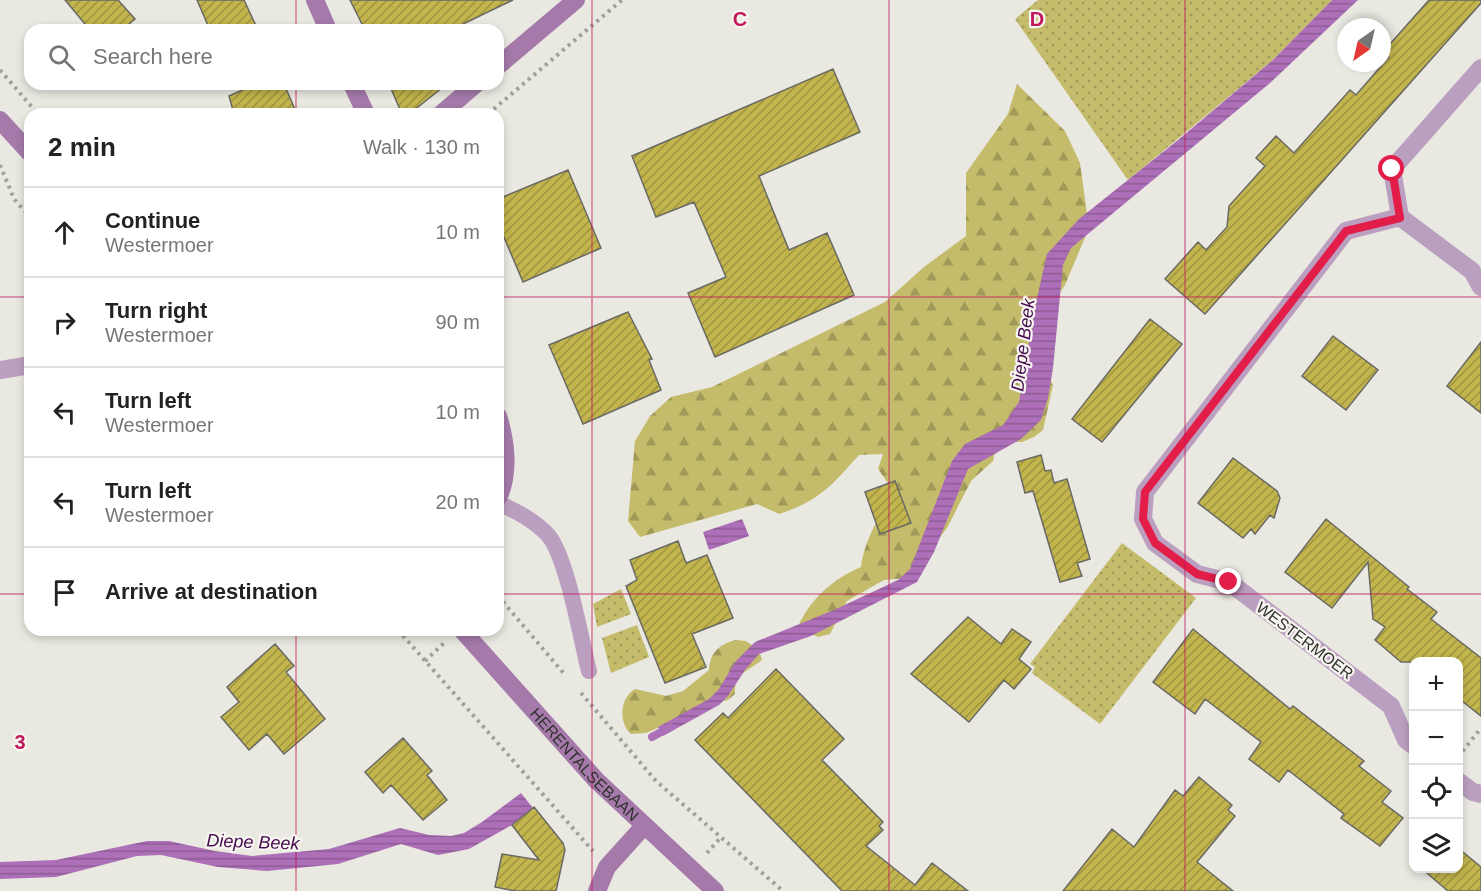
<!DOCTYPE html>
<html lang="en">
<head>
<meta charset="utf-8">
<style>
	:root { --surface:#fff; --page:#f6f6f6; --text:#222; --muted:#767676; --line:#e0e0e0 }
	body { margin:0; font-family:Arial,sans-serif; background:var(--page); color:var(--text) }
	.controls { position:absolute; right:18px; bottom:18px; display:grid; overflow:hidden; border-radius:12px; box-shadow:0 3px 9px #0003 }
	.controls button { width:54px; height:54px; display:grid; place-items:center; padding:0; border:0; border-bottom:2px solid var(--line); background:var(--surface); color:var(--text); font:30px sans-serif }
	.compass { position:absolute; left:1337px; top:18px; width:54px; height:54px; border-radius:50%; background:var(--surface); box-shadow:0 3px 9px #0003; rotate:214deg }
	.stop { position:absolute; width:18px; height:18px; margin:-14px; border:4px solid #e11d48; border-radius:50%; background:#fff }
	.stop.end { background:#e11d48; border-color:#fff; box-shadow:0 2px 6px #0008 }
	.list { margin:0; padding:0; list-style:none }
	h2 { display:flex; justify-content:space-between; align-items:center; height:78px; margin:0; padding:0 24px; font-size:26px }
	h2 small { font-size:20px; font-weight:400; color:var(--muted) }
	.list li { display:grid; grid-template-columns:39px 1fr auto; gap:18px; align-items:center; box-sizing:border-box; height:90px; padding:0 24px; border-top:2px solid var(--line) }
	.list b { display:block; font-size:22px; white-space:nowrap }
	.list p { margin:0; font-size:20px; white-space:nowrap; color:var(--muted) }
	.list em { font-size:20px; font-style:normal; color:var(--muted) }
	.icon { flex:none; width:33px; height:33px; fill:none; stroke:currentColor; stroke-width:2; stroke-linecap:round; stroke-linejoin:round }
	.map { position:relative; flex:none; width:1481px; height:891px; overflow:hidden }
	.search { position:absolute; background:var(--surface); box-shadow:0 3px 9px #0003; left:24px; top:24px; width:480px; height:66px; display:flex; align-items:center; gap:15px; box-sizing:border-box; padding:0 21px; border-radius:18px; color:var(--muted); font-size:22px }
	.panel { position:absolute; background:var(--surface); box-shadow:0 3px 9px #0003; left:24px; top:108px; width:480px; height:528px; border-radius:18px }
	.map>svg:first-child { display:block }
	.grass { fill:url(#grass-dots) }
	.forest { fill:url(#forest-firs) }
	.water { fill:url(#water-rules) }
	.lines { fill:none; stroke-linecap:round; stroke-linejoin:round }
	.stream { stroke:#ad6fb7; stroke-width:8 }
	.building { fill:url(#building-hatch); stroke:#6a6a64; stroke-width:1.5 }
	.path { stroke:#a1a19b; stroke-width:4; stroke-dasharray:3 4.5; stroke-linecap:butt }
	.lane { stroke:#bb9fc0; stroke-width:16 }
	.street { stroke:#bb9fc0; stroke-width:18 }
	.secondary { stroke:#a57aab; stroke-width:18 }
	.route { stroke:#e11d48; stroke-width:8 }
	.grid { fill:none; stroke:#c2185b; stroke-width:1.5; stroke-opacity:0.55 }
	.labels { text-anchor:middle; stroke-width:4.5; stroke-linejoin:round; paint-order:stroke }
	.street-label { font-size:16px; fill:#31312e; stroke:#f6f5ef }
	.water-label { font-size:18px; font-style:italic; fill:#470b50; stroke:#f6f5ef }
	.grid-label { font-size:20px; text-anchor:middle; font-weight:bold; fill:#c2185b; stroke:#f6f5ef; stroke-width:4.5; stroke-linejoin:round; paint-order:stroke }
</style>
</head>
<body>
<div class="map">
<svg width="1481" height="891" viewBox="0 0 1481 891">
	<defs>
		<pattern id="grass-dots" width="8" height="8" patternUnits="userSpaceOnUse" patternTransform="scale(1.5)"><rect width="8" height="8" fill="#c4bb6b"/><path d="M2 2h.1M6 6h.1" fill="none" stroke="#a09958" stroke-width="1.8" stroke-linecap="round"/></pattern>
		<pattern id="forest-firs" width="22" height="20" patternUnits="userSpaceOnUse" patternTransform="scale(1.5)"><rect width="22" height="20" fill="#c4bb6b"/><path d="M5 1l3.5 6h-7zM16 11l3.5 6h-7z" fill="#a09958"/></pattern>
		<pattern id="water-rules" width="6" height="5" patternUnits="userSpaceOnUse" patternTransform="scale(1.5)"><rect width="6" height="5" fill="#ad6fb7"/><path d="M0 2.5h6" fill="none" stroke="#8d5c95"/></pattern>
		<pattern id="building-hatch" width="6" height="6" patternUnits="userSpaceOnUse" patternTransform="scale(1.5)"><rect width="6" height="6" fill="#c2b54d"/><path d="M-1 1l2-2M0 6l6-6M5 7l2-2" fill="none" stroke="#9e9440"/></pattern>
	</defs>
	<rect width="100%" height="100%" fill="#e9e8e1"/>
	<!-- grass -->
	<path class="grass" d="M1038,0H1332L1273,60L1128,180L1015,19Z
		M1122,543L1196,598L1100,724L1032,673L1035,667L1030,664Z
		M621,589L631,614L597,627L593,604Z
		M637,625L649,657L611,673L602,638Z"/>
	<!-- forest -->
	<path class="forest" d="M1017,84L1065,131L1080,163L1089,228L1065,285L1053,303L1047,372L1053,385L1043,430L1034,437L1022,442H1004L996,447L993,461L971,481L947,528L908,578L884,580L847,601L830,634L818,637L798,627C810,599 833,579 861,567C863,543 882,512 892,489L878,469L883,454L859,455C831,486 819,501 779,514L757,504L640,537L628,521L635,441L650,416L671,397L712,387L885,302L924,267L966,236V173L1008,114Z
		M735,640L746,641L759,650L762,660C747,672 734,673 735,694L728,700L719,702L646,733L631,734C618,722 620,698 635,689L666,696L683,691L709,670C710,652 719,645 735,640Z"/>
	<!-- water -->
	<path class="water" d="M1332,0H1358L1270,83L1071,248L1063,265L1053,368L1048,398L1041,420L1021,439L968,469L934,552L917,582L811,636L759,654L745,670L728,696L719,705L663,736L658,727L709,699L719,689L735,662L755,642L834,610L898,580L910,569L952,461L965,444L1003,425L1019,402L1035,307L1047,254L1079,219L1178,140L1273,60Z
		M742,519L749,536L709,550L703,532Z
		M521,793L533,808L512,825L469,849L438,855L401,844L338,864L267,871L218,867L161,855L137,856L56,877L0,879V862L56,860L147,841H169L215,851L252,856L329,849L400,828L429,835L451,836L464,833L482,822Z"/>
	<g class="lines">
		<!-- stream -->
		<path class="stream" d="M652,737L670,727"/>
	</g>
	<!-- building -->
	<path class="building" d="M65,0H118L135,19L122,30H90Z
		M197,0H244L258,30H210Z
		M350,0H513L463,24L464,30H365Z
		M1429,0H1481V3L1205,314L1165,279L1198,242L1206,250L1227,227L1229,206L1265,166L1256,158L1276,136L1294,153L1350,90L1356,95L1389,57L1383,52Z
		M833,69L860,132L759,176L789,250L827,233L854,295L715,357L688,293L726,277L694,202L656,217L632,156Z
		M256,84H284L297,114H234L229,96Z
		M389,84H447L409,114H402Z
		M568,170L601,248L523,282L498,223V199Z
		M628,312L652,359L649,360L661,390L583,424L549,345Z
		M1150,319L1182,344L1102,442L1072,419Z
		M1333,336L1378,370L1346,410L1302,376Z
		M1481,342V413L1447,386Z
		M1041,455L1045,471L1051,470L1054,483L1067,479L1090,559L1077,563L1082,576L1060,582L1033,491L1025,493L1017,462Z
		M1233,458L1277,491L1280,498L1274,518L1270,515L1255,534L1251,529L1243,538L1198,503Z
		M895,481L911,523L880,534L865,492Z
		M1326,519L1409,587L1407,589L1437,612L1431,619L1481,658V716L1458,698V662H1401L1375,640L1385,627L1373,619L1368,562L1332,608L1285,572Z
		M678,541L686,563L707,555L733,618L692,634L706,667L665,683L626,586L637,580L630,560Z
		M968,617L1001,644L1012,629L1031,642L1019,659L1031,669L1014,689L1004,680L969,722L911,674Z
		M1193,629L1290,709L1293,706L1364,761L1359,766L1391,791L1382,802L1403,818L1380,846L1341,818L1344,814L1288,770L1279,782L1249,759L1261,742L1205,699L1195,714L1153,682Z
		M275,644L294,666L286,672L325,719L284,754L267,734L249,750L221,717L239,702L227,687Z
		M776,669L844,739L822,760L883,822L879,826L883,830L866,846L915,885L932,863L968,891H842L695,740L723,713L728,718Z
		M403,738L432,771L427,775L447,800L423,820L391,785L383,793L365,772Z
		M1199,777L1232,805L1228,810L1235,816L1197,862L1233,891H1063L1112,829L1134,847L1175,790L1183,796Z
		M534,807L563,843L565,850L556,891H515L495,887L502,854L539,860L512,825Z
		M1458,848L1481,867V891H1448L1421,868H1458Z"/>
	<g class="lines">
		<!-- path -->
		<path class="path" d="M0,70L38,114
			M488,114L622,0
			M0,165L14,199L30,217
			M498,596L566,676
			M398,630L593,851
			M425,661L444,643
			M581,693L656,781L783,891
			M1458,757L1481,728
			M707,853L721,837"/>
		<!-- lane -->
		<path class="lane" d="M498,503C516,511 534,520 548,535C567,557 581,640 589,671"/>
		<!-- street -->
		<path class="street" d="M1400,217L1472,271L1481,287
			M0,370L30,365
			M1414,746L1406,740L1391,706L1229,582L1197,574L1155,543L1143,519L1145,492L1346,231L1400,217L1392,169L1481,68
			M1458,781L1473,792L1481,794"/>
		<!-- secondary -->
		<g class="secondary">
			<path d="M315,0L328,30"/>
			<path d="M498,66L576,0"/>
			<path d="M352,84L366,114"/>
			<path d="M441,114L476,84"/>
			<path d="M0,120L30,153"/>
			<path d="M498,416C506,441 510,473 498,498"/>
			<path id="s1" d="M462,630L596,780L715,891"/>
			<path d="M597,891L607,867L644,826"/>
		</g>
	</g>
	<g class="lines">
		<!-- route -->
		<path class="route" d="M1229,582L1197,574L1155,543L1143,519L1145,492L1346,231L1400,218L1392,169"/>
	</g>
	<!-- grid -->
	<path class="grid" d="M296,0V30M592,0V891M889,0V891M1185,0V891M296,84V114M0,297H30M498,297H1481M0,594H30M498,594H1481M296,630V891"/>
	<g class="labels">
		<!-- street labels -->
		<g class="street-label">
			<text transform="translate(1305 640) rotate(37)" y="6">WESTERMOER</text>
			<text dy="6" stroke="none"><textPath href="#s1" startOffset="182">HERENTALSEBAAN</textPath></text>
		</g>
		<!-- water labels -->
		<g class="water-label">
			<text transform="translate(1023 345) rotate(-83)" y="6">Diepe Beek</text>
			<text transform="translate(253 842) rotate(2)" y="6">Diepe Beek</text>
		</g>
	</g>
	<g class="grid-label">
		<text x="740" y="26">C</text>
		<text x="1037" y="26">D</text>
		<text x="20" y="749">3</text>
	</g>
</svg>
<div class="controls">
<button>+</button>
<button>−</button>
<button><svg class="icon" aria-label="locate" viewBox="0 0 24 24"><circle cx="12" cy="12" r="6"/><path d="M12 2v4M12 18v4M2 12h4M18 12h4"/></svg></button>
<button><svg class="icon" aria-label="layers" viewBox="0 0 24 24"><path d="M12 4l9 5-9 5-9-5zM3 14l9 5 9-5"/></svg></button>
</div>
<svg class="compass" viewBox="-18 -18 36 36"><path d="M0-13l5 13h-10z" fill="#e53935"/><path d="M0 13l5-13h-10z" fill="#767676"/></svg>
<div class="stop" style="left:1392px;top:169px"></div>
<div class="stop end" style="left:1229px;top:582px"></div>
<div class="search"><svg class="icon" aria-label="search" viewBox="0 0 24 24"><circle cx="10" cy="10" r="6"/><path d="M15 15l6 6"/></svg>Search here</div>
<section class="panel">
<h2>2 min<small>Walk · 130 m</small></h2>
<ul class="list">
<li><svg class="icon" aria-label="ahead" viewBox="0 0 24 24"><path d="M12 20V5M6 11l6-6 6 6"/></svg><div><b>Continue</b><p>Westermoer</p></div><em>10 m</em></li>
<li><svg class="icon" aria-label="right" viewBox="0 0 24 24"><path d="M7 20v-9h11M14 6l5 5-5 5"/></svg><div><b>Turn right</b><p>Westermoer</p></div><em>90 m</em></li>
<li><svg class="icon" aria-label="left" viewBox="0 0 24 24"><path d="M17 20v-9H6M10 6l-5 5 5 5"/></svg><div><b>Turn left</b><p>Westermoer</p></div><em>10 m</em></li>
<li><svg class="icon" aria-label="left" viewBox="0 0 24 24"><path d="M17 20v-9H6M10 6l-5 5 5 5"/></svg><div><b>Turn left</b><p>Westermoer</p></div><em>20 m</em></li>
<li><svg class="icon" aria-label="arrive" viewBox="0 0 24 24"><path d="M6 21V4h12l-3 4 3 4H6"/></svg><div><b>Arrive at destination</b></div></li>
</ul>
</section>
</div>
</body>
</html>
